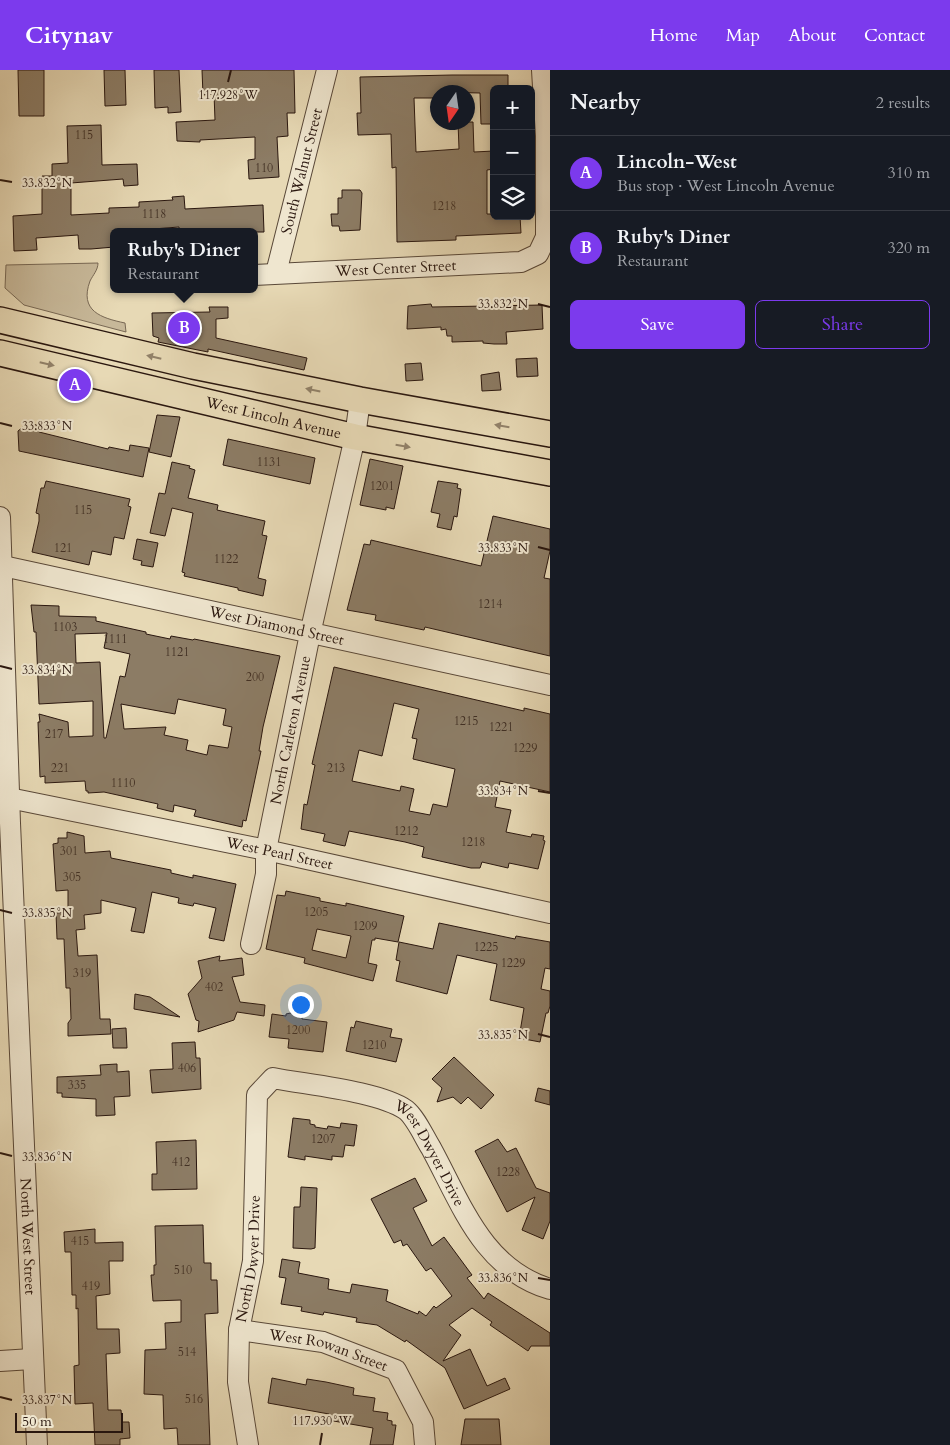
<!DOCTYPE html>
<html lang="en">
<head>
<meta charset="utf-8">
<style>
	:root { --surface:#171b24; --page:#20242c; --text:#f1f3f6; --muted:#9ea1a6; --line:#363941; --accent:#7c3aed }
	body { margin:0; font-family:Cardo,serif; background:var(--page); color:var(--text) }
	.controls { position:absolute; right:15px; top:15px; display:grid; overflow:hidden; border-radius:8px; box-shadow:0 2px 8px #0003 }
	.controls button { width:45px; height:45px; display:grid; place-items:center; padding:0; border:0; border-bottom:1px solid var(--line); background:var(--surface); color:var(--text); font:25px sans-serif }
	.compass { position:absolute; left:430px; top:15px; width:45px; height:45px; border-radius:50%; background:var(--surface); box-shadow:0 2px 8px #0003; rotate:193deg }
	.scale { position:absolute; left:15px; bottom:12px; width:108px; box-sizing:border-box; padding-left:5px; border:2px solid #2a170f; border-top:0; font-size:14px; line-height:18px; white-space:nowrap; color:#2a170f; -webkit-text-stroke:4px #efe6cf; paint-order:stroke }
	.you { position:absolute; left:300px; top:934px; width:18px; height:18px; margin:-12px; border:4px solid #fff; border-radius:50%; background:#1a73e8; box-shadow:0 0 0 8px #1a73e833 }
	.badge { display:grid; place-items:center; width:32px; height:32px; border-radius:50%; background:var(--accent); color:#fff; font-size:16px; font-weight:700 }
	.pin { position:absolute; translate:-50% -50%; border:2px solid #fff; box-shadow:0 1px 5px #0006 }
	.popup { position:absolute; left:110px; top:158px; width:148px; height:65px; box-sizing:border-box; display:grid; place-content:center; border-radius:8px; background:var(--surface); filter:drop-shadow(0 1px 4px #0005); font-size:16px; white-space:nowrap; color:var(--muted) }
	.popup b { font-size:19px; color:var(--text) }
	.popup::after { content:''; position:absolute; left:50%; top:100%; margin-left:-10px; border:10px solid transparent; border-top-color:var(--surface) }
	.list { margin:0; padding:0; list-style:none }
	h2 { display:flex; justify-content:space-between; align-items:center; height:65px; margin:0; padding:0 20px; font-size:21px }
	h2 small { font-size:16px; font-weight:400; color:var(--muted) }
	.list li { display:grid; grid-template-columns:32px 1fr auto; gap:15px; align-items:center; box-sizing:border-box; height:75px; padding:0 20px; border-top:1px solid var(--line) }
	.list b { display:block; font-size:19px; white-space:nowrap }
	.list p { margin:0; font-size:16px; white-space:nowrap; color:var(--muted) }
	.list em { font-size:16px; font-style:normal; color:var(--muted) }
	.actions { display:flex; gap:10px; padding:15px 20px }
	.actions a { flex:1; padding:11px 0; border:1px solid var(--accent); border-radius:8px; text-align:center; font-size:18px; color:var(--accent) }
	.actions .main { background:var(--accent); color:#fff }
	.icon { flex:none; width:28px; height:28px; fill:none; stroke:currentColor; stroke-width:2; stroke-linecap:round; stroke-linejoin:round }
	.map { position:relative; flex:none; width:550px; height:1375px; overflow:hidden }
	header { display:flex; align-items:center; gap:30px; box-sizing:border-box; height:70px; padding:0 25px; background:var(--accent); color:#fff }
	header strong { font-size:24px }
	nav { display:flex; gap:28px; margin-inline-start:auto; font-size:18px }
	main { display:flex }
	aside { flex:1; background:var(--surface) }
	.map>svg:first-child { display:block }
	.green { fill:#c7b899; stroke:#786854 }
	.building { fill:#8c7c65; stroke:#2a170f; fill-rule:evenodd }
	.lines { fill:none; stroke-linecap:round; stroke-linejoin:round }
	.minor-casing { stroke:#594838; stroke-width:22 }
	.major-casing { stroke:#2a170f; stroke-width:28 }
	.minor { stroke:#efe6cf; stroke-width:20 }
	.major { stroke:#e7d9b5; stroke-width:25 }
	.oneway { fill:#92826a }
	.ticks { fill:none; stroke:#2a170f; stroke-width:2 }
	.labels { text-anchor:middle; stroke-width:4; stroke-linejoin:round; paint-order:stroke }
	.number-label { font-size:12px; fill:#423024 }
	.street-label { font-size:15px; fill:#2a170f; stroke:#efe6cf }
	.ticks-label { font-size:12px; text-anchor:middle; fill:#2a170f; stroke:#efe6cf; stroke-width:4; stroke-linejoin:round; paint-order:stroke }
</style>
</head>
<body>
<header>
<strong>Citynav</strong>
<nav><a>Home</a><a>Map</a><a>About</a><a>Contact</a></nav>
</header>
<main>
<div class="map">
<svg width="550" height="1375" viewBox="0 0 550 1375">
	<rect width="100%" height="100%" fill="#e7d9b5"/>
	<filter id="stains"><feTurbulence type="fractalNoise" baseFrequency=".004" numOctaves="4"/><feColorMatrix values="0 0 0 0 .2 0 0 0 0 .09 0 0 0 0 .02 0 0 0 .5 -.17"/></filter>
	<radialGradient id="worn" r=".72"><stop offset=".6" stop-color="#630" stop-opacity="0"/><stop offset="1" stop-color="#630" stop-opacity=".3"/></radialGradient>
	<!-- green -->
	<path class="green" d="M98,193C98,200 93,205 90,211C79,241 101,248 125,253L126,262L24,235L5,218L6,195Z"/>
	<!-- building -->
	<path class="building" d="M18,0H44V46H19Z
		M104,0H125L126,35L105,36Z
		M154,0H179L181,42L168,43V37L155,38Z
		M202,0H294L295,43H287L288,66L277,67L279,107L249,109L248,90L255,89V67L200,70V72L177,71L176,52L215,50L214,24L203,25Z
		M452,5H508V19H494V54H481L480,23L438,22V28H414L416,82L459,79L458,52H473L474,82L494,81V99L487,100V144H494V146H520L521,163L456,166V170L397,172L396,97L392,98L391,64L358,65L357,43H361L360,7Z
		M101,55L102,95L137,94L138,115L124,116L123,109L71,113V145L109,143V138L139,137V132L173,130L172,127L184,126L185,139L263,135L264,162H179V157L114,162V177L91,179H79L78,165L36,168L37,180L14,181L13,146L42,144V106H52V94L68,93L67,56Z
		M342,120H360L362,123L360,160L340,161L339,156H332L331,144H338V128H342Z
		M431,234L432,237L542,235L543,259L506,262L507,274H494L483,273V271L452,272V266H447L446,259L441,260V257L407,259L408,236Z
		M209,237H228V248L216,249V268L307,288L304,300L208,279V282L158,272L159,268L153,266L152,243L210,242Z
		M537,288L538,306L517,307L516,289Z
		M421,293L423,310L406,311L405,294Z
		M499,302L501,320L482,321L481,305Z
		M157,345L180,347L171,387L149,382Z
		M25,352L40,356L39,362L108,379L109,377L129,381L130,375L149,378L143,407L19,381L18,361L23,357Z
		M228,369L315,388L310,414L223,395Z
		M370,389L403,396L394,439L386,437V440L360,435Z
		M172,392L190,396L189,398L195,400L188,428L218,435L217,440L265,451L262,465L267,466L258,508L266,510L263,526L238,520V518L184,506L185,503L182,502L193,443L172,438L165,466L150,463L159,423L165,424Z
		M46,411L130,429L128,436L131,437L124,469L114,467L111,485L92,481L89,495L32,482L39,451V444L36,443L41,418H44Z
		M438,411L458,414L457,418L461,419L457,447L454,446L451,460L437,457L440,444L431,442Z
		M493,446L550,459V481L544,508L550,509V586L425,557L424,560L375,550L376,545L347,540L364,474L370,475L371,470L481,496Z
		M137,469L158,473L153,497L141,495L142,491L133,489Z
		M31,535L59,536V546L96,547V551L146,562V564L170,569L171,566L193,570L194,569L280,586L263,657L259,681H261L246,751L243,750L242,757L194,746L196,740L174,735L173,742L157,738L158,734L104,722L88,723V721H86L85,711L45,713V706L40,707L38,652H40L39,644L68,652L69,667L93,666V631L39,634L36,562H34ZM107,563L104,578L130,584L125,607L120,606L106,668H104L100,592L76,593L75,564ZM178,629L226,639L223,655L232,657L228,678L209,675L207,685L186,680L188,670L164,665L166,657L124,659L121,634L175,644Z
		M334,597L524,641V638L550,644V722L500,711L495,737L511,740L506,762L531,767L532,764L544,766L543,770L545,771L538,799L509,793L508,798L482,792L480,798H471L422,787L424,777L405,772L349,761L345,776L340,775L323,771L325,764L301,759L304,734L307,735L315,695L312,694ZM394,633L419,639L412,668L417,669L413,689L455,699L447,737L433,734L430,745L409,741L414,719L401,716L400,721L352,711L359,680L382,686Z
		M67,762L84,766L85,783L110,781L111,788L171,800V803L193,808V805L236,814L224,871L209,868L216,838L194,833L193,836L178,833L179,828L152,822L144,863L131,861L136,838L101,830V843L84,845L85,859L76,860L78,886L97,885L100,949H110L111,964L68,966V953L71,949L70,918H66L64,869H57L56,843L68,842V820L56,821L53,774L58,773V768H67Z
		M286,821L320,828V831L346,836V833L404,846L398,872L375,868V870H372L368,893L377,895L373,911L304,893L305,888L266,879L277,825L285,826ZM317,859L351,866L346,888L312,880Z
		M439,853L515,869L516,866L550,872V899L545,898L541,919L550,921V936L548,943H546L540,972L519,968L524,938L490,930L497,894L457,885L447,924L396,911L400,891L396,890L399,872L433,879Z
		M220,886L219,891L242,888L244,905L232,907L240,932L265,935L264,946L237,942L234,950L198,962L199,951L196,950L188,924L202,908L198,891Z
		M135,924L150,927L180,947L134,939Z
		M295,942L302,945V949L327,952L323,982L288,978L289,969L269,967L272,944L286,946V944Z
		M356,951L392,959L390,967L402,969L396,992L346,981L351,957L354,958Z
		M126,958L127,978H113L112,959Z
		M195,972L196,988H200L201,1019L152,1023L150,1000L173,999L172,973Z
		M454,987L494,1025L481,1039L468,1027L461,1034L453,1027L437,1032L442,1018L432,1009Z
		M117,994V1002L129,1001L130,1026L114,1027L115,1045L96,1046V1029L62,1027V1023H57V1007L101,1005L100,995Z
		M538,1018L550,1021V1035L535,1031Z
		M293,1048L310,1050V1054L315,1055V1057L327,1059L328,1056L340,1058L341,1053L357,1055L354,1076L345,1075L343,1087L332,1086V1090L305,1086V1090L288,1087Z
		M498,1069L507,1082L516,1078L536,1118L550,1123V1151L543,1169L522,1160L535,1127L507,1142L475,1081Z
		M196,1070L197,1119L152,1120V1104H157L156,1072Z
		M415,1108L427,1131L413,1138L432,1176L444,1167L472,1205L467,1208L484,1229L488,1223L550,1263V1276H531L528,1281L490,1255L492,1252L472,1238L449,1255L461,1265L443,1291L470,1279L487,1316L505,1308L510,1319L464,1339L445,1298L406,1270L405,1272L377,1255L356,1252L357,1248L324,1242L323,1245L301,1241L302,1237L281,1234L286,1208L279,1207L282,1189L300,1192L298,1203L329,1209L328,1219L350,1223L352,1214L388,1220L386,1231L418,1244L419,1241L426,1246L434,1236L436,1238L452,1226L431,1198L426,1201L407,1174L403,1176L401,1170L394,1173L371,1129Z
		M301,1117L317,1118L315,1178L311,1179L293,1178L294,1137H300Z
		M203,1155L204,1193H211V1210H217L218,1243L205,1244L210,1375H178L177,1358L164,1359L163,1325L144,1324L145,1280L166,1279L165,1253L181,1252V1230L153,1231L151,1205H154V1195H156L155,1156Z
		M95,1159V1173L123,1172V1191H109L110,1224L96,1226L97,1259H119L120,1283L106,1284L108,1340H121L122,1352H129L130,1368L120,1369V1375H95L93,1333L75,1334L74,1296L79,1295L78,1238L76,1239V1225H72L71,1182H65L64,1162Z
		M272,1308L306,1315L307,1309L326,1312L354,1318L353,1325L375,1328L373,1341L388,1343L387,1350L392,1351V1355H396L393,1375H370L373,1358L328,1350L329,1344L268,1333Z
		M465,1349H499L501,1375H461Z"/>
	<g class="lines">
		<!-- minor casing -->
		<g class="minor-casing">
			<g id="minor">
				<path id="s1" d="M276,203L327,0"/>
				<path id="s2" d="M254,205L521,192L538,184L546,167V66L542,0"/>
				<path id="s3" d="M0,447L10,753L37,1375"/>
				<path id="s4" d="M3,496L550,615"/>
				<path id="s5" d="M9,728L266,780L550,843"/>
				<path id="s6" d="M251,874L266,804V780L310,564L355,367L360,330"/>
				<path id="s7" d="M239,1260L323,1272L396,1300L423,1352L425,1375"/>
				<path d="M0,1291L32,1289"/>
				<path id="s8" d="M248,1375L238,1312L239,1260L253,1191L257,1025L273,1008C308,1015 378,1021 406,1040C416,1048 424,1067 431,1078C462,1135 483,1199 550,1219"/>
			</g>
		</g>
		<!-- major casing -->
		<g class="major-casing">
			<g id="major">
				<path d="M0,250L193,296L360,330L550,364"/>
				<path id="s9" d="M0,283L355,367L550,403"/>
			</g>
		</g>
		<!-- minor -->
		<use href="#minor" class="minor"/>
		<!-- major -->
		<use href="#major" class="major"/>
	</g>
	<!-- one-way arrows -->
	<defs><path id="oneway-solid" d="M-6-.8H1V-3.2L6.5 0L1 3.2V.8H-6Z" transform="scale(1.25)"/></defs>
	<g class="oneway">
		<use href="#oneway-solid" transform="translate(154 287) rotate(-167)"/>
		<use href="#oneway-solid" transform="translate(47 294) rotate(13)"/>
		<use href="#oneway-solid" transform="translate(313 320) rotate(-168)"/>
		<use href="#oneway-solid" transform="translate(502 356) rotate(-170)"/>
		<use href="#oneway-solid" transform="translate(403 376) rotate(10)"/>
	</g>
	<!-- ticks -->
	<path class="ticks" d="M228,12L231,0M0,110L12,112M538,234L550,237M0,353L12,356M538,477L550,480M0,596L12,599M538,721L550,723M0,840L12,843M538,964L550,967M0,1083L12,1086M538,1208L550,1210M0,1327L12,1330M320,1375L322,1363"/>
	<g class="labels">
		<!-- number labels -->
		<g class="number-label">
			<text x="84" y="69">115</text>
			<text x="264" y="102">110</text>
			<text x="444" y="140">1218</text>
			<text x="154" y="148">1118</text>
			<text x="269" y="396">1131</text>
			<text x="382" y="420">1201</text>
			<text x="83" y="444">115</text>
			<text x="63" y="482">121</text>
			<text x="226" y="493">1122</text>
			<text x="490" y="538">1214</text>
			<text x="65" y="561">1103</text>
			<text x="115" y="573">1111</text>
			<text x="177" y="586">1121</text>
			<text x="255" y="611">200</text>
			<text x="466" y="655">1215</text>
			<text x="501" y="661">1221</text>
			<text x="54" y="668">217</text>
			<text x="525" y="682">1229</text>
			<text x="60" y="702">221</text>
			<text x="336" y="702">213</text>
			<text x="123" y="717">1110</text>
			<text x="406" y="765">1212</text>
			<text x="473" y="776">1218</text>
			<text x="69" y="785">301</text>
			<text x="72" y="811">305</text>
			<text x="316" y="846">1205</text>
			<text x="365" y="860">1209</text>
			<text x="486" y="881">1225</text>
			<text x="513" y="897">1229</text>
			<text x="82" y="907">319</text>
			<text x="214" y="921">402</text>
			<text x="298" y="964">1200</text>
			<text x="374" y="979">1210</text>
			<text x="187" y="1002">406</text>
			<text x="77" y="1019">335</text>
			<text x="323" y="1073">1207</text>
			<text x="181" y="1096">412</text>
			<text x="508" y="1106">1228</text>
			<text x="80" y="1175">415</text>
			<text x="183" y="1204">510</text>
			<text x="91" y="1220">419</text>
			<text x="187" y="1286">514</text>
			<text x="194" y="1333">516</text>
		</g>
		<!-- street labels -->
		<g class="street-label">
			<text dy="5" stroke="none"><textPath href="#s1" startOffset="105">South Walnut Street</textPath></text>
			<text dy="5" stroke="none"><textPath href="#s2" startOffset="142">West Center Street</textPath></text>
			<text dy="5" stroke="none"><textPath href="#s9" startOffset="281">West Lincoln Avenue</textPath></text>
			<text dy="5" stroke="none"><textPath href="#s4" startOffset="280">West Diamond Street</textPath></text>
			<text dy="5" stroke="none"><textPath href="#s6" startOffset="218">North Carleton Avenue</textPath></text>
			<text dy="5" stroke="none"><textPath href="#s5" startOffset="276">West Pearl Street</textPath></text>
			<text dy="5" stroke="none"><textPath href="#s8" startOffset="562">West Dwyer Drive</textPath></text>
			<text dy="5" stroke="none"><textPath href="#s3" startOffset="720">North West Street</textPath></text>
			<text dy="5" stroke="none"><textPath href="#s8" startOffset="188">North Dwyer Drive</textPath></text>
			<text dy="5" stroke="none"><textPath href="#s7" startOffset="92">West Rowan Street</textPath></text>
		</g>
	</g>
	<g class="ticks-label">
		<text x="228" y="29">117.928°W</text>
		<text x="47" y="117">33.832°N</text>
		<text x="503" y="238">33.832°N</text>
		<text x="47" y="360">33.833°N</text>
		<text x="503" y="482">33.833°N</text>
		<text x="47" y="604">33.834°N</text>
		<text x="503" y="725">33.834°N</text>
		<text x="47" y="847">33.835°N</text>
		<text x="503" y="969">33.835°N</text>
		<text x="47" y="1091">33.836°N</text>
		<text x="503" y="1212">33.836°N</text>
		<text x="47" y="1334">33.837°N</text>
		<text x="322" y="1355">117.930°W</text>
	</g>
	<rect width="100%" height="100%" filter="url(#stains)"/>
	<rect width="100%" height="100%" fill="url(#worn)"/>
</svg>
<div class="controls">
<button>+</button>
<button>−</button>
<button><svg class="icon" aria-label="layers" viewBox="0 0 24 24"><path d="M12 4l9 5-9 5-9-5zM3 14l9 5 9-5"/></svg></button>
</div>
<svg class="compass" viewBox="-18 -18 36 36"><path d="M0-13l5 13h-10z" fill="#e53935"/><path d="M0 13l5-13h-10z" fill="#9ea1a6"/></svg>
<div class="scale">50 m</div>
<div class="you"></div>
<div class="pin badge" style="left:75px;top:315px">A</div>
<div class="pin badge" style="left:184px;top:258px">B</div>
<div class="popup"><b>Ruby's Diner</b>Restaurant</div>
</div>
<aside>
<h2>Nearby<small>2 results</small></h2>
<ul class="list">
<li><span class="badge">A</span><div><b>Lincoln-West</b><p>Bus stop · West Lincoln Avenue</p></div><em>310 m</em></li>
<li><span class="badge">B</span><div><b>Ruby's Diner</b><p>Restaurant</p></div><em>320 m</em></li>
</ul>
<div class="actions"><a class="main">Save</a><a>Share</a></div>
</aside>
</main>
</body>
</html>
